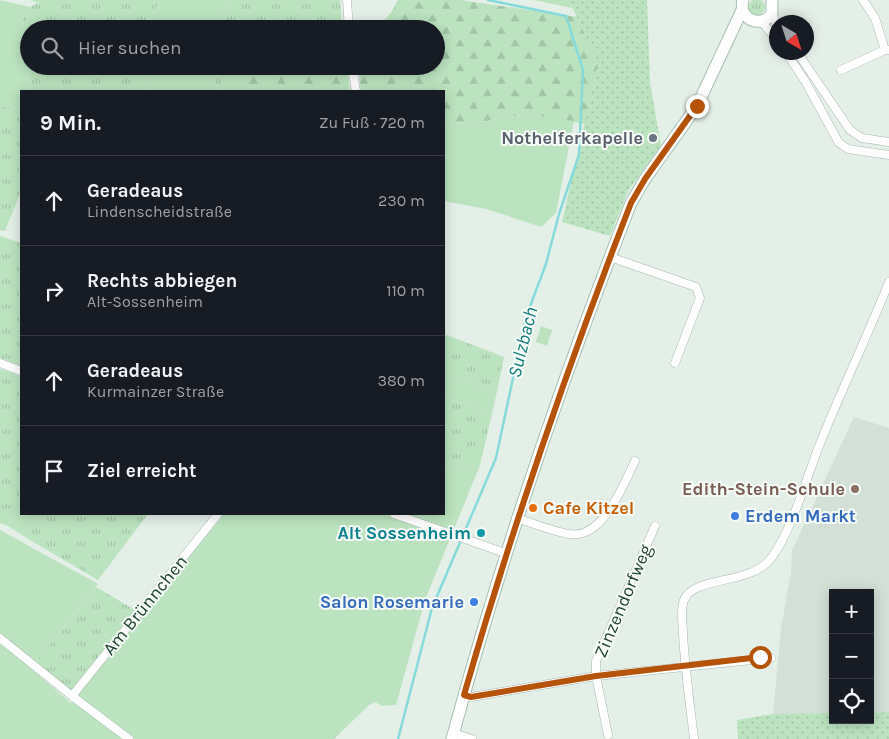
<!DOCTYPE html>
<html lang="de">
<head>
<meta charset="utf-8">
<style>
	:root { --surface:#171b24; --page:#20242c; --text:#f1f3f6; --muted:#9ea1a6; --line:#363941 }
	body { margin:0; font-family:Karla,sans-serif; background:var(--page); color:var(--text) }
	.controls { position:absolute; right:15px; bottom:15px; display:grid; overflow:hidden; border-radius:0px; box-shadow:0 2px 12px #0003 }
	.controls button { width:45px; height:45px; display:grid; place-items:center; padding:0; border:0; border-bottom:1px solid var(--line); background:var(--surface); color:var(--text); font:25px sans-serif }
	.compass { position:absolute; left:769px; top:15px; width:45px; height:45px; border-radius:50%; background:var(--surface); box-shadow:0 2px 12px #0003; rotate:141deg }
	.stop { position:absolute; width:15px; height:15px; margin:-11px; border:4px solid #b45309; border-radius:50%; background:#fff }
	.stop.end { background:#b45309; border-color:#fff; box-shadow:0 1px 5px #0008 }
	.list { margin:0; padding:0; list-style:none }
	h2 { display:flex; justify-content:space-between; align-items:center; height:65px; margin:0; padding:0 20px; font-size:21px }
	h2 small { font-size:16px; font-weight:400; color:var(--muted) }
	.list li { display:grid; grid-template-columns:32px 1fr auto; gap:15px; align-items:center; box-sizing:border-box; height:90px; padding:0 20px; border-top:1px solid var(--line) }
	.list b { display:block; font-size:19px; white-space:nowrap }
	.list p { margin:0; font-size:16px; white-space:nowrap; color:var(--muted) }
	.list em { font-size:16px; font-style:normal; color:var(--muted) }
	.icon { flex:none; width:28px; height:28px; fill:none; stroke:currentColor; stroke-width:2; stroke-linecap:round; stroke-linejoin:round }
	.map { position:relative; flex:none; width:889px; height:739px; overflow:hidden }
	.search { position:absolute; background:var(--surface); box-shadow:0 2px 12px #0003; left:20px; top:20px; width:425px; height:55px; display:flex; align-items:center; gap:12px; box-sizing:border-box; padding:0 18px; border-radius:28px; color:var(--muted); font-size:19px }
	.panel { position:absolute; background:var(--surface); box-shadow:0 2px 12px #0003; left:20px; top:90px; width:425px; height:425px; border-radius:0px }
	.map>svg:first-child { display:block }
	.built { fill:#d2e0d7 }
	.grass { fill:url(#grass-tufts) }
	.forest { fill:url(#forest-firs) }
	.park { fill:url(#park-dots) }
	.garden { fill:#bbe3bf }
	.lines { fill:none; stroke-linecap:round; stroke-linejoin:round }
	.stream { stroke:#86dbda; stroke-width:2.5 }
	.street-casing { stroke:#a6b8ae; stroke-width:9 }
	.secondary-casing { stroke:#a4c0b1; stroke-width:13 }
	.street { stroke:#fff; stroke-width:8 }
	.secondary { stroke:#fff; stroke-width:11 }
	.route { stroke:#b45309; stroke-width:6 }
	.worship-dot { fill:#6b7280; stroke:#f6fbf7; stroke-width:2 }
	.education-dot { fill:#8d6e63; stroke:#f6fbf7; stroke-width:2 }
	.food-dot { fill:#e8710a; stroke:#f6fbf7; stroke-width:2 }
	.shop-dot { fill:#3f7fe0; stroke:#f6fbf7; stroke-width:2 }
	.culture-dot { fill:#0f9aa8; stroke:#f6fbf7; stroke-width:2 }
	.labels { text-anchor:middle; stroke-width:4; stroke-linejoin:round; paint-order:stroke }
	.worship-label { font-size:18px; font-weight:bold; fill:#5b616d; stroke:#f6fbf7; text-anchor:end }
	.education-label { font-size:18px; font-weight:bold; fill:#785e54; stroke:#f6fbf7; text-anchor:end }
	.food-label { font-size:18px; font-weight:bold; fill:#c56008; stroke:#f6fbf7; text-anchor:start }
	.shop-label { font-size:18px; font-weight:bold; fill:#366cbe; stroke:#f6fbf7; text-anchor:start }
	.culture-label { font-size:18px; font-weight:bold; fill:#0d838f; stroke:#f6fbf7; text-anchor:end }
	.street-label { font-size:18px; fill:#214434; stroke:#f6fbf7 }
	.water-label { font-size:19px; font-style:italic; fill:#127d7d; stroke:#f6fbf7 }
</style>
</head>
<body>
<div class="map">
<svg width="889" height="739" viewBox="0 0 889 739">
	<defs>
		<pattern id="grass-tufts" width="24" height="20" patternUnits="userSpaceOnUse" patternTransform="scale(1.25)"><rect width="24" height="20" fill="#bbe3bf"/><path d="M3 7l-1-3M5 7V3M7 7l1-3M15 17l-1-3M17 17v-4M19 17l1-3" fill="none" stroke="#a0c4a5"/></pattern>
		<pattern id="forest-firs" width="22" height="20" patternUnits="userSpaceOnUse" patternTransform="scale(1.25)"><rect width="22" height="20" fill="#bbe3bf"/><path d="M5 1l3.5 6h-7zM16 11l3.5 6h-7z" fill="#a0c4a5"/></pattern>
		<pattern id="park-dots" width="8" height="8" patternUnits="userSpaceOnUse" patternTransform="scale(1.25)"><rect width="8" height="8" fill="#bbe3bf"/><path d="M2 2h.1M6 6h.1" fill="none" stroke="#a0c4a5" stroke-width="1.8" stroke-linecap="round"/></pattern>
	</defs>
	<rect width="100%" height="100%" fill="#e4efe8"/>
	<!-- built -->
	<path class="built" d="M854,417L889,428V712L870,713V593H833V713L773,714L781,629L791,571L792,551Z"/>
	<!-- grass -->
	<path class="grass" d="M749 7a8 8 0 1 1 16 0a8 8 0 1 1-16 0Z
		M31,0H160L145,29H29V66H148L151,91H30L22,11L38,3Z
		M231,0H340L342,29H215L218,17Z
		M214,66H241L243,91H217Z
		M0,106L21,110V191L5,231L0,230Z
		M0,236L21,243V366L0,358Z
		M444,334L504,357L497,391L444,375Z
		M0,369L21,376V506L8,526L0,523Z
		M444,397L492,414L480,465L454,470L444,466Z
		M40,514H148L98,580L25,537Z
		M96,587L135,610L134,617L72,692L36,661Z"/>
	<!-- forest -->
	<path class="forest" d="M398,0H460L578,17L598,64L585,124L526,114L475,123L444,124V91H361L358,66H436V29H377L392,11Z
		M241,66H314L348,74L350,91H243Z"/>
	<!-- park -->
	<path class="park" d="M569,0H647L650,83L661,145L628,191L610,236L562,222L598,64Z
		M889,712V739H738L737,720L773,714L833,713V720H870V713Z"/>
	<!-- garden -->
	<path class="garden" d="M0,0L30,7L22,11L30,91H21V110L0,106Z
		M160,0H231L218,17L215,29H145Z
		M534,0H569L572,8Z
		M148,66H214L217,91H151Z
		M526,114L574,121L556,213L541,227L486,209L444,201V124L475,123Z
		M541,326L552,330L547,346L536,342Z
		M444,375L497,391L492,414L444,397Z
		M480,465L425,600L396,705L382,706L375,702L369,705L334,739H0V642L71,703L224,514H444V466L454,470Z
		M21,506V514H40L25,537L8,526Z
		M0,530L98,584L33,665L0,638Z"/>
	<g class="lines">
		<!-- stream -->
		<path class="stream" d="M398,739L432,608L496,458L526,317L546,264L559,214L579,155L583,70L566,16L488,0"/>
		<!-- street casing -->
		<g class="street-casing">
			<path id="street" d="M347,0L349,29
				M863,0L875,18L885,50H889
				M772,14L776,23
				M761,21L776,39
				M786,52L805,81L839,143L848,149L889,155
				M797,52L850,130L862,138L889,142
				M352,66L356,91
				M841,70L885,50
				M610,257L696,287L700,298L675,363
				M0,363L21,371
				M394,514L505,553
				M516,518C533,523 551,531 569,534C603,540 623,485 635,461
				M0,638L72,696L129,739
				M464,695L471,697L596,676L771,658
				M72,696L218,514
				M453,733L472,739
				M608,735L596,676V661L655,526
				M694,739C690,704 685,669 683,634C683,623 680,611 684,600C694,575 752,586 772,557C791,532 807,477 819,446C841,391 867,337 889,282"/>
		</g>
		<!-- secondary casing -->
		<g class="secondary-casing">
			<path id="secondary" d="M743,0C738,19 760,29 772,14V0
				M452,739C501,557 562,379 631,203L645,179L697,106L742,10"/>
		</g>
		<!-- street -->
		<use href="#street" class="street"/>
		<!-- secondary -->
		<use href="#secondary" class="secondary"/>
	</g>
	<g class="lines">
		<!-- route -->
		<path class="route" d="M697,106L645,179L631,203C568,365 512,528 464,695L471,697L596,676L760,657"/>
	</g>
	<!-- markers -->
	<circle class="worship-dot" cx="653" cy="138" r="5"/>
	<circle class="education-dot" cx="855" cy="489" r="5"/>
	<circle class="food-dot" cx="533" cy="508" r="5"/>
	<g class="shop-dot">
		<circle cx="735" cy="516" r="5"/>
		<circle cx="474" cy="602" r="5"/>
	</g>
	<circle class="culture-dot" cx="481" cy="533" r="5"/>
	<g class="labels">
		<!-- worship labels -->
		<g class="worship-label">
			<text x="643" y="144">Nothelferkapelle</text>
		</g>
		<!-- education labels -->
		<g class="education-label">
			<text x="845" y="495">Edith-Stein-Schule</text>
		</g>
		<!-- food labels -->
		<g class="food-label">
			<text x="543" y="514">Cafe Kitzel</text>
		</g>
		<!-- shop labels -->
		<g class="shop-label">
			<text x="745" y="522">Erdem Markt</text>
			<text x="464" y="608" text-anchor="end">Salon Rosemarie</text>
		</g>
		<!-- culture labels -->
		<g class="culture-label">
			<text x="471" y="539">Alt Sossenheim</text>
		</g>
		<!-- street labels -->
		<g class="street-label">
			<text transform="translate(623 601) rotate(-67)" y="6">Zinzendorfweg</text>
			<text transform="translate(145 605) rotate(-51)" y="6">Am Brünnchen</text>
		</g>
		<!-- water labels -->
		<g class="water-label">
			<text transform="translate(522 342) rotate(-76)" y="7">Sulzbach</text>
		</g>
	</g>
</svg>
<div class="controls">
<button>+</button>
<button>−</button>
<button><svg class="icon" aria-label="locate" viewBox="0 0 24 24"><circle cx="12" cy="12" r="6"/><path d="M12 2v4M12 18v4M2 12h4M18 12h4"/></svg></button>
</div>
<svg class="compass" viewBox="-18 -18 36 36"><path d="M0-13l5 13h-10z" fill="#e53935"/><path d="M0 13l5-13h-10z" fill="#9ea1a6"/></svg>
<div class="stop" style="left:760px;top:657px"></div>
<div class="stop end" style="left:697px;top:106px"></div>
<div class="search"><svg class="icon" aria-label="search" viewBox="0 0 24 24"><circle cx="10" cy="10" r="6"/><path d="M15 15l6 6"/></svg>Hier suchen</div>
<section class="panel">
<h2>9 Min.<small>Zu Fuß · 720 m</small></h2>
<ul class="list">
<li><svg class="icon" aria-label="ahead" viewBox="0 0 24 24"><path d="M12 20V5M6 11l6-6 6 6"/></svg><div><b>Geradeaus</b><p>Lindenscheidstraße</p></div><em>230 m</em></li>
<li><svg class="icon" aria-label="right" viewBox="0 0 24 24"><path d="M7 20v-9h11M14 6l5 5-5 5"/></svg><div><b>Rechts abbiegen</b><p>Alt-Sossenheim</p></div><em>110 m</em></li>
<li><svg class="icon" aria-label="ahead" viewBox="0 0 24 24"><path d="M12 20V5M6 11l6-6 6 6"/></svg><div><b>Geradeaus</b><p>Kurmainzer Straße</p></div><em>380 m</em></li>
<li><svg class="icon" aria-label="arrive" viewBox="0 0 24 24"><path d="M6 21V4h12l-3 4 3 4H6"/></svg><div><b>Ziel erreicht</b></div></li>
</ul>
</section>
</div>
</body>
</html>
